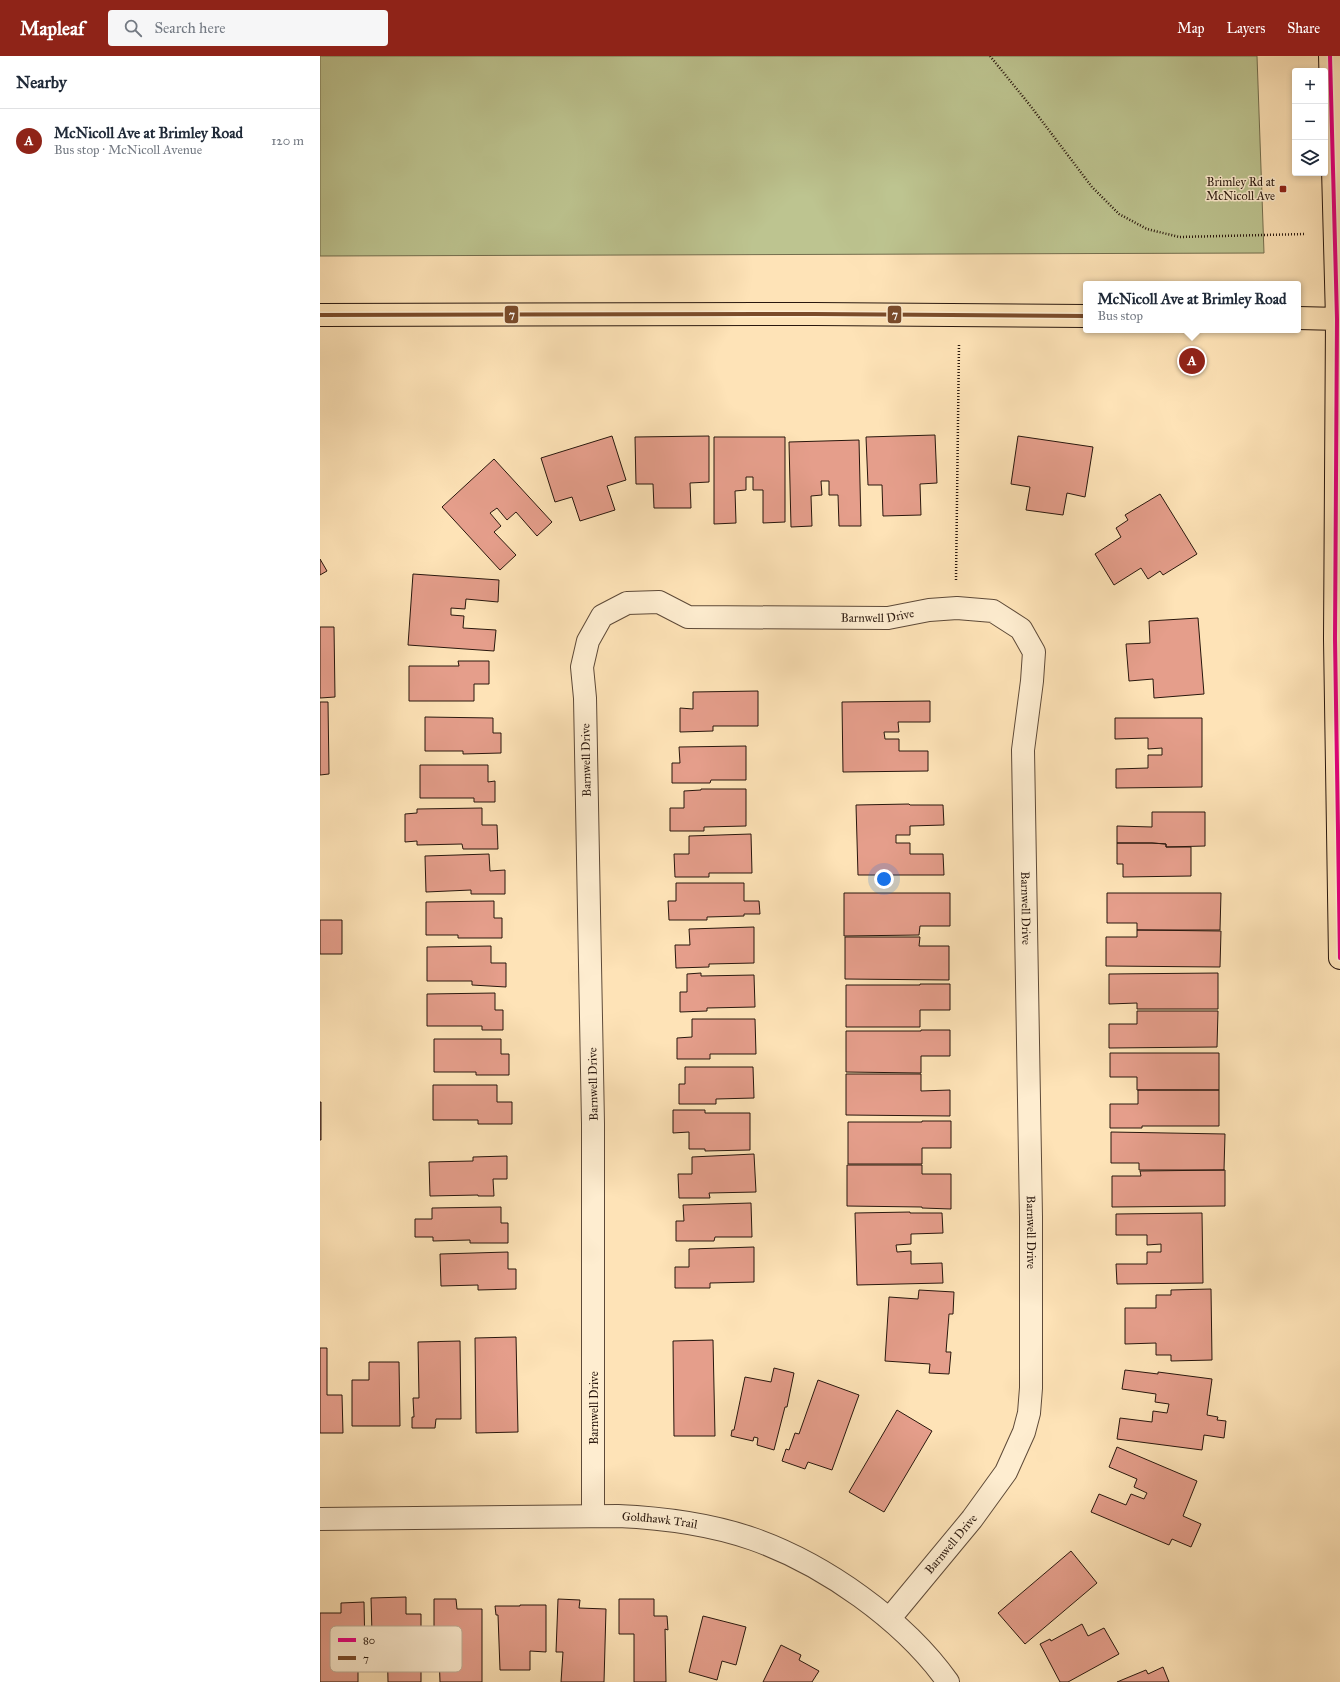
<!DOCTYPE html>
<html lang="en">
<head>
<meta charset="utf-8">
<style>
	:root { --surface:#fff; --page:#f6f6f7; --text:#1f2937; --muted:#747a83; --line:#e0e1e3; --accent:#8f2418 }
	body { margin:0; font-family:"IM FELL Great Primer",serif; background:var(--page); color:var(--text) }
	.controls { position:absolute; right:12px; top:12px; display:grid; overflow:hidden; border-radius:4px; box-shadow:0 2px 6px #0003 }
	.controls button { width:36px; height:36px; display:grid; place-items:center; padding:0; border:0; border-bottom:1px solid var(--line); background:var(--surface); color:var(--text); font:20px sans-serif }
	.you { position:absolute; left:564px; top:823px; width:14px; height:14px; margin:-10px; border:3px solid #fff; border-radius:50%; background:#1a73e8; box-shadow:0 0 0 6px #1a73e833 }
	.badge { display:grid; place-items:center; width:26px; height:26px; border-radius:50%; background:var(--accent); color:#fff; font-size:13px; font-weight:700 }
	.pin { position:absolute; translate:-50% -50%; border:2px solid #fff; box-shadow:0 1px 4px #0006 }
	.popup { position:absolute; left:763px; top:225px; width:218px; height:52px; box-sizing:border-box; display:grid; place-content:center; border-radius:4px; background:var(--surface); filter:drop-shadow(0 1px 3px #0005); font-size:13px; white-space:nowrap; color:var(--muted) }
	.popup b { font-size:15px; color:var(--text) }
	.popup::after { content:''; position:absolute; left:50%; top:100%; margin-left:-8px; border:8px solid transparent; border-top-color:var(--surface) }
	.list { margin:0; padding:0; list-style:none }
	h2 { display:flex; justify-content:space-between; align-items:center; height:52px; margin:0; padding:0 16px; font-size:17px }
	h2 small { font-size:13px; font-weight:400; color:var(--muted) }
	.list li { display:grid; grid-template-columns:26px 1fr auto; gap:12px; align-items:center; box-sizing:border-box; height:64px; padding:0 16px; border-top:1px solid var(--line) }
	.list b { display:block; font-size:15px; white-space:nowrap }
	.list p { margin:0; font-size:13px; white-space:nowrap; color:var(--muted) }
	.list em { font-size:13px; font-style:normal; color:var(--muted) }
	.icon { flex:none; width:22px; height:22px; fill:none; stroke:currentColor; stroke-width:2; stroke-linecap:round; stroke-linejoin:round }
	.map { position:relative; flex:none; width:1020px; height:1626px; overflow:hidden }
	header { display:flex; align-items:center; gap:24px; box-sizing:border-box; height:56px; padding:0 20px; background:var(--accent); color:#fff }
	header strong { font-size:19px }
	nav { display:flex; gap:22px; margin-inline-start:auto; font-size:14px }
	.search { width:280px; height:36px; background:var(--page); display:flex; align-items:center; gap:10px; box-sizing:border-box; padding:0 14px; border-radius:4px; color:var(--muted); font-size:15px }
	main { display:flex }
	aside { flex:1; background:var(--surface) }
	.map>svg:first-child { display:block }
	.green { fill:#bdc490; stroke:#736e4e }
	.building { fill:#e59e8b; stroke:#29170d }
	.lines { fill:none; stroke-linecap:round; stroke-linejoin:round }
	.minor-casing { stroke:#5e4a38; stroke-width:24 }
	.major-casing { stroke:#29170d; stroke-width:24 }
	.path { stroke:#29170d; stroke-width:2.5; stroke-dasharray:1 2; stroke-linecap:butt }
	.minor { stroke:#feedd0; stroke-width:22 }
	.major { stroke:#fee3b7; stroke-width:22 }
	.bus-1-casing { stroke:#feedd0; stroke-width:7 }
	.bus-2-casing { stroke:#feedd0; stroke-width:7 }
	.bus-1 { stroke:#e5007d; stroke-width:4 }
	.bus-2 { stroke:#7a4b2a; stroke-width:4 }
	.poi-dot { fill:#8f2418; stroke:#feedd0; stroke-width:1.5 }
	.labels { text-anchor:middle; stroke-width:3; stroke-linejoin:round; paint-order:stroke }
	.poi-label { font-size:12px; fill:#29170d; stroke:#feedd0; text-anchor:end }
	.street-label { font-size:12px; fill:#29170d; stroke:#feedd0 }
	.key { fill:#feedd0; stroke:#bead96; stroke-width:1 }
	.key-label { font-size:11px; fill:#29170d }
	.line-badge { stroke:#feedd0; stroke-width:1.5 }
	.badge-label { font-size:11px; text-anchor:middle; font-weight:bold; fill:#fff }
</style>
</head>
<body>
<header>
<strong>Mapleaf</strong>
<div class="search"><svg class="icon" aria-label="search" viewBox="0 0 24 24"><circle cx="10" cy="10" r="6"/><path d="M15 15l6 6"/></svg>Search here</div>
<nav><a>Map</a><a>Layers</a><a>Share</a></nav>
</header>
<main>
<aside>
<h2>Nearby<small></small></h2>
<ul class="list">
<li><span class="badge">A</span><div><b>McNicoll Ave at Brimley Road</b><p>Bus stop · McNicoll Avenue</p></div><em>120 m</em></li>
</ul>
</aside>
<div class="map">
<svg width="1020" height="1626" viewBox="0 0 1020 1626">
	<rect width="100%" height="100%" fill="#fee3b7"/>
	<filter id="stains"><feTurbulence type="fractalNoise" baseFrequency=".005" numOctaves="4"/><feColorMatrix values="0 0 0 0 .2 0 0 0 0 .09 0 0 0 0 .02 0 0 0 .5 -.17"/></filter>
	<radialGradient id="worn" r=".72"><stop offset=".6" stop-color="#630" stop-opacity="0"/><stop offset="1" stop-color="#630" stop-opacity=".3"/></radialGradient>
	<!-- green -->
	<path class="green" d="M0,0H937L944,197L0,200Z"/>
	<!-- building -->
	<path class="building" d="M615,379L617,427L600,428L601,459L563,460L562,429H548L546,381Z
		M292,380L306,424L287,430L295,454L260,465L252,441L235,446L221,402Z
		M389,380V426L370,427L371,452H334L333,428H316L315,381Z
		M698,380L773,391L765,441L747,437L743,459L706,454L710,431L691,428Z
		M394,381H465V466L443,467V434H433V421H426V434L415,435L416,467L394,468Z
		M539,384L541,470H519L518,439H509V425H501L502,439L491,440L492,470L471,471L469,386Z
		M174,403L232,466L217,480L196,456L187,464L177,452L170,457L181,470L174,476L196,499L180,514L122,451Z
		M840,438L877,498L843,519L840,515L828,523L821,512L794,529L775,498L801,481L796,472L808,464L805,459Z
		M0,503L7,515L0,519Z
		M93,518L179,524L178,546L146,543L145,553L131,552V559L144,560L143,572L176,574L174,595L88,589Z
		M878,562L884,638L834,642L833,623L809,625L806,588L830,587L829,565Z
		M0,571H14L15,641L0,642Z
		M138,605H169V628H154V645H89V610H139Z
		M438,635V670H393V675L360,676V652L373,653V636Z
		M610,645V666H578L579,676H564L565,683H579V695H608V715L523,716L522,646Z
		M0,646H8L9,718L0,719Z
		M105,661L173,662V677H181V697L143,698V695H105Z
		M795,662H882V731L796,732V713L828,712V699H842V692L828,693V682L795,683Z
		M426,690V724H391L390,727H352V707H360L359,691Z
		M100,709H168V726L175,725V746H154V742H100Z
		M381,733H426V770L384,771V775H350V752H364V735L381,734Z
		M589,748L590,749H623L624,769L590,770V779H576V787H590V798H623L624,819H538L536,749Z
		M162,752V769H177L178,793H143L142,788L97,789V785L85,786V758L97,757V753Z
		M832,756H885V790L846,791V788L832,787H797V770L832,771Z
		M431,778L432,817H389V821H355L354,798H369V780Z
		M797,787H832L846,788V791H871V820L803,821V808H797Z
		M169,798L170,815L185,814V838H151V834L106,836L105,800Z
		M356,827H424V845H439L440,858H424V860L387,861V864H349L348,845H356Z
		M524,837H630V870H600L599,879L524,880Z
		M787,837H901L900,874H817V867H787Z
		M174,845V862H182V882H138V879H106V846Z
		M0,864H22V898H0Z
		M434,871V907L389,908V911L356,912L355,889H370L369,873Z
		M817,874L901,875L900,911L786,910V881H817Z
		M525,881H600L599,890H629V924L525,923Z
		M171,890V907H186V931L152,929V925H107V891Z
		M381,917V920L434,919L435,951L387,952V955L360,956V936H367V918Z
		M898,917V953H817V947L789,948V918Z
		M600,928H630V954H600V971H526V929H600Z
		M175,937V954H183V974H162V970H107V938Z
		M817,955H898L897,991L789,992V968H817Z
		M372,963H435L436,998H390V1003H357V982L372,981Z
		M601,974H630V1000H601V1017L526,1016V975H601Z
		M114,983H181V998H189V1019H156V1016H114Z
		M790,997H899V1034H817V1021H790Z
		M365,1011H433L434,1042L396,1043V1048H359V1028H365Z
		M526,1018H601V1035L630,1034V1060L526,1059Z
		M113,1029H177V1046H192V1068H158V1064H113Z
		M818,1034H899V1070H822V1072H790V1048H818Z
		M0,1046H1V1084H0Z
		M353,1054H385V1057H430V1094L385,1095V1093H369V1076L353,1077Z
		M602,1065H631V1092H602V1108H528V1066H602Z
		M791,1076L905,1078L904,1114H819V1107H791Z
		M434,1098L436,1136L389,1137L390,1142H359L358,1118H372V1101Z
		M187,1100V1123H173L174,1140H158V1139L110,1140L109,1106L153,1105V1101Z
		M527,1109H602V1118H631V1153L602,1152V1151L527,1150Z
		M905,1114V1150L792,1151V1120H821L820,1115Z
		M431,1147L432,1181H395L394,1185H356V1165H364L363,1149Z
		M181,1151V1167H188V1187H150V1184L113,1185V1181H95V1163H112V1152Z
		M590,1156V1157H622L623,1177L591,1178V1188L576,1189L577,1196L591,1195V1208L622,1207L623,1227L537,1229L535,1157Z
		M882,1157L883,1227L797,1228L796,1208H827V1196H841V1188L827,1189V1179H796V1158Z
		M434,1191V1226L390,1227V1232H355V1211H369V1193Z
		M188,1196V1213H196V1233L158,1234V1229L121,1230L120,1198Z
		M891,1233L892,1304L851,1305V1299H836V1287L805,1288V1252H836V1239H851V1234Z
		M599,1234L634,1236L633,1258H629L626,1296H631L629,1318L609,1317L610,1308L565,1305L569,1241L598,1243Z
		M196,1281L198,1376L156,1377L155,1282Z
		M393,1284L395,1380H354L353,1285Z
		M140,1285L141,1363H116L115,1372H92V1361H94L93,1342H99L98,1286Z
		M0,1292H7V1339H22L23,1377H0Z
		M49,1306H79L80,1370H32V1324H49Z
		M454,1312L474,1317L467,1351H465L454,1394L437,1389L438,1382L434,1381L433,1385L411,1380L412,1374H414L425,1321L451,1326Z
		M805,1314L838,1318V1316L892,1323L887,1359L898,1361L897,1364L906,1365L904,1382L884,1379L882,1394L797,1383L800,1362L832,1366L833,1355L847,1357L849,1348L835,1346L836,1338L802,1333Z
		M498,1324L539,1339L512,1414L488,1406L485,1413L462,1405L466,1393L469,1394L475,1377L479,1378Z
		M577,1354L612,1375L564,1456L529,1436Z
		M797,1391L877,1425L863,1460L881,1468L871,1491L852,1483L849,1489L771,1456L779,1438L806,1449L811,1438L824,1443L827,1437L814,1431L817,1423L789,1411Z
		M751,1495L777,1527L705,1588L678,1557Z
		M86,1541V1558H101V1626H68L67,1577L52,1578L51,1542Z
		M114,1543H136L137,1553H162V1626H120L119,1597L114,1598Z
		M238,1543L260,1544L259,1552L286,1553L284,1626H241L243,1596H236Z
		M299,1543H334V1560H347L348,1574L345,1573L346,1626H314V1578H299Z
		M44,1546L45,1597H38V1626H0V1557H21V1547Z
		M200,1549H226V1596L210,1595V1614H180L178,1559H176L175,1550H200Z
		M383,1560L426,1571L416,1609L402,1605L397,1624L369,1616Z
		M762,1568L768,1580L784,1572L799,1598L748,1626H740L720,1588L730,1583L731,1585Z
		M461,1589L481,1599L479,1604L499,1615L492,1626H443Z
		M843,1611L849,1626H797L826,1614L828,1618Z"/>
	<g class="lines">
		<!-- minor casing -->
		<g class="minor-casing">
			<g id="minor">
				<path id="s1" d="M273,1460V1068L265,642L262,611L268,585L282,560L307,547L339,546L368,561L568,562L609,554L637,552L673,555L701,573L714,596L712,625L703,694L711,1161V1332L709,1357L704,1376L686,1416L652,1463L570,1562"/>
				<path id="s2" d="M0,1463L298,1460C343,1462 390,1468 433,1483C504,1508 584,1564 628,1626"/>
			</g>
		</g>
		<!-- major casing -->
		<g class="major-casing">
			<path id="major" d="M1010,0L1017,263L1015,583L1020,902
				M0,259L495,258L766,260
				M978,262L1020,263"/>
		</g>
		<!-- path -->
		<path class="path" d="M670,0L709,48L772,131L799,158L827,173L859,181L986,178
			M636,524L639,287"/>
		<!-- minor -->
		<use href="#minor" class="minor"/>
		<!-- major -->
		<use href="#major" class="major"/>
		<!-- bus-1 casing -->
		<g class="bus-1-casing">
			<path id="bus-1" d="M1010,0L1017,263L1015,583L1020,902"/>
		</g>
		<!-- bus-2 casing -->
		<g class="bus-2-casing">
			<path id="bus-2" d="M0,259L495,258L766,260"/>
		</g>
		<!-- bus-1 -->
		<use href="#bus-1" class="bus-1"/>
		<!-- bus-2 -->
		<use href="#bus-2" class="bus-2"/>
	</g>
	<!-- markers -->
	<rect class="poi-dot" x="959" y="129" width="8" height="8" rx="2"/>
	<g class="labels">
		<!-- poi labels -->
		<g class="poi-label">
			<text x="955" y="130">Brimley Rd at<tspan x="955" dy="14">McNicoll Ave</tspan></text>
		</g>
		<!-- street labels -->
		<g class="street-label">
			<text dy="4" stroke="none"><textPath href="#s1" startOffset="1187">Barnwell Drive</textPath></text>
			<text transform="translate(266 704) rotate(-91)" y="4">Barnwell Drive</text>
			<text dy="4" stroke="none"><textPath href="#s1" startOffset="1620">Barnwell Drive</textPath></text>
			<text transform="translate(273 1028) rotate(-91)" y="4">Barnwell Drive</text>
			<text dy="4" stroke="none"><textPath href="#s1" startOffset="1944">Barnwell Drive</textPath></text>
			<text transform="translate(274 1352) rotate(-90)" y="4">Barnwell Drive</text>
			<text dy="4" stroke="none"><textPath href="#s2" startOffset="340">Goldhawk Trail</textPath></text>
			<text transform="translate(631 1488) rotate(-50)" y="4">Barnwell Drive</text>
		</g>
	</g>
	<!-- legend -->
	<rect x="10" y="1570" width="132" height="46" rx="6" class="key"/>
	<rect x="18" y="1582" width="18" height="4" fill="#e5007d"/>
	<rect x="18" y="1600" width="18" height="4" fill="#7a4b2a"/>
	<g class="key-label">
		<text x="43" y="1588">80</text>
		<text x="43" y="1606">7</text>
	</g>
	<g class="line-badge">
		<rect x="567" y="249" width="15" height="19" rx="4" fill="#7a4b2a"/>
		<rect x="184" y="249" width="15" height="19" rx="4" fill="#7a4b2a"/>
	</g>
	<g class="badge-label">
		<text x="575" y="262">7</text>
		<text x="192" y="262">7</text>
	</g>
	<rect width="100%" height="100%" filter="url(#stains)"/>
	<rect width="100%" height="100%" fill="url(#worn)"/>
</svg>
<div class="controls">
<button>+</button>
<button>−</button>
<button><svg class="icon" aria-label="layers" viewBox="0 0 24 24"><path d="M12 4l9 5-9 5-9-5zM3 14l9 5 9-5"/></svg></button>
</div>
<div class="you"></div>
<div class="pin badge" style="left:872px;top:305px">A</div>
<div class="popup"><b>McNicoll Ave at Brimley Road</b>Bus stop</div>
</div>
</main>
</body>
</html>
